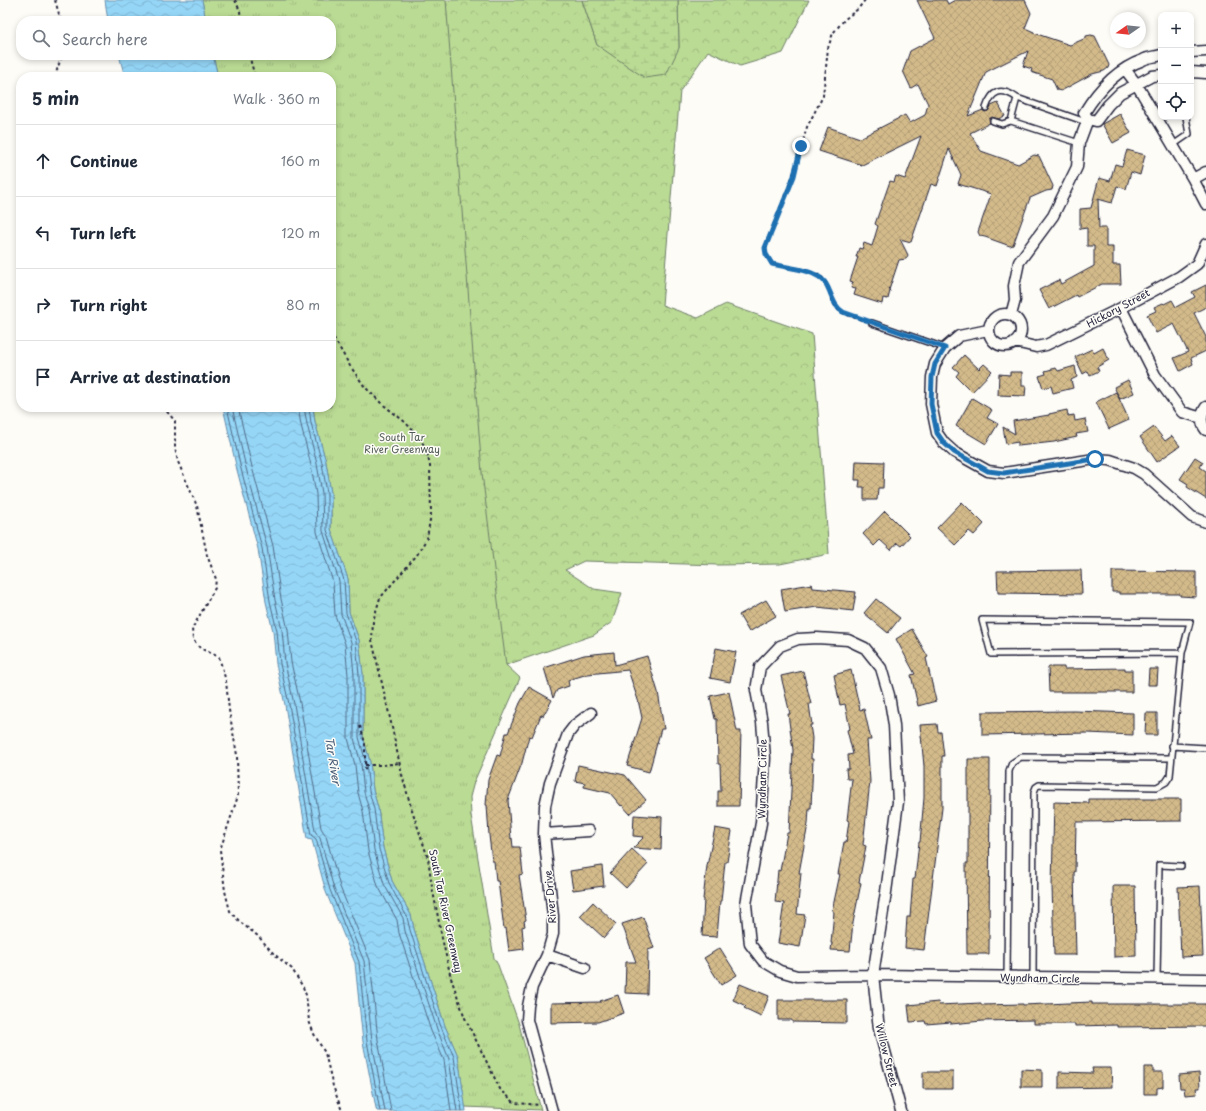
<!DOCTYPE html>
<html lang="en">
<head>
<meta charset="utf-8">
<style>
	:root { --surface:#fff; --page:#f6f6f7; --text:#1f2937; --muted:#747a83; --line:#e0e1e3 }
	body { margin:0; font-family:"Playpen Sans",sans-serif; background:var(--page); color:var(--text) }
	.controls { position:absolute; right:12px; top:12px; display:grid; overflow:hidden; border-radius:8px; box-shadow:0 2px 6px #0003 }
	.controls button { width:36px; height:36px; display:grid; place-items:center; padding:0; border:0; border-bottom:1px solid var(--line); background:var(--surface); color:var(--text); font:20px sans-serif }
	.compass { position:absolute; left:1110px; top:12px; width:36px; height:36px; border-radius:50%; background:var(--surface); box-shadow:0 2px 6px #0003; rotate:256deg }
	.stop { position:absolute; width:12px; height:12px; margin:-9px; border:3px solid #1f6fb2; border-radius:50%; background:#fff }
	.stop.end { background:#1f6fb2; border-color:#fff; box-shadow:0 1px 4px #0008 }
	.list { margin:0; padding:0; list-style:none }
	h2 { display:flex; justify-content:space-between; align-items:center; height:52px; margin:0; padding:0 16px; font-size:17px }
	h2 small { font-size:13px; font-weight:400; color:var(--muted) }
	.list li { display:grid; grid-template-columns:26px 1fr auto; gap:12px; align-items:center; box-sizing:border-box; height:72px; padding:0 16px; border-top:1px solid var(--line) }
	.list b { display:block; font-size:15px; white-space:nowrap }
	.list em { font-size:13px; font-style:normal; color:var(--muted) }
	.icon { flex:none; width:22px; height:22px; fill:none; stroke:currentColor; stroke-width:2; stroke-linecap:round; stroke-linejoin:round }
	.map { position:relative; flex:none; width:1206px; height:1111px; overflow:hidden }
	.search { position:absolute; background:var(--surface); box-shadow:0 2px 6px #0003; left:16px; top:16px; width:320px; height:44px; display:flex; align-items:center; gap:10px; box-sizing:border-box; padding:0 14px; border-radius:16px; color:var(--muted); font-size:15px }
	.panel { position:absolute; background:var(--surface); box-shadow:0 2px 6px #0003; left:16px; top:72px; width:320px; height:340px; border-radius:16px }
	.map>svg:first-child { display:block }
	.forest { fill:url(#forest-crowns); stroke:#6e7e68 }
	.wetland { fill:url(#wetland-marsh); stroke:#6e7e68 }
	.park { fill:url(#park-tufts); stroke:#6e7e68 }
	.water { fill:url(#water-waves); stroke:#678eac }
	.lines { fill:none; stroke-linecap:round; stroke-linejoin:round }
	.shore { stroke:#506a86; stroke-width:1 }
	.building { fill:url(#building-cross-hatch); stroke:#22223b }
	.service-casing { stroke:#22223b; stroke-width:8 }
	.minor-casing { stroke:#22223b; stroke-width:13 }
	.path { stroke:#22223b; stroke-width:2; stroke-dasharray:3 3; stroke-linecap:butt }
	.service { stroke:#fdfcf7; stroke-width:5 }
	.minor { stroke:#fdfcf7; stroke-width:10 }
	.route { stroke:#1f6fb2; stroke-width:5 }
	.labels { text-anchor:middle; stroke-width:3; stroke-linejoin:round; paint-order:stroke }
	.street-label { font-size:10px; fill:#22223b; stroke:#fdfcf7 }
	.park-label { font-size:10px; fill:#505a56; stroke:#fdfcf7 }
	.water-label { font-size:11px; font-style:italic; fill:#445873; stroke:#fdfcf7 }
</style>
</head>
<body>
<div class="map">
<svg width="1206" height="1111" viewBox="0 0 1206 1111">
	<defs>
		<pattern id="forest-crowns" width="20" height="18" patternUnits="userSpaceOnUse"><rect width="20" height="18" fill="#badb94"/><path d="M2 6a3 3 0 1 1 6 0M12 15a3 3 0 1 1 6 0" fill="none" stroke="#a0bc80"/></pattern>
		<pattern id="wetland-marsh" width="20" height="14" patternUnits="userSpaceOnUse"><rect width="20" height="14" fill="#badb94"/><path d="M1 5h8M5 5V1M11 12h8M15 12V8" fill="none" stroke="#a0bc80"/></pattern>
		<pattern id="park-tufts" width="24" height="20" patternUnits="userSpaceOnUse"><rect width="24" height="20" fill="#badb94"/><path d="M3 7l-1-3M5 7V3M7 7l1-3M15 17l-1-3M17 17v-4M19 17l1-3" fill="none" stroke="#a0bc80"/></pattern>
		<pattern id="water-waves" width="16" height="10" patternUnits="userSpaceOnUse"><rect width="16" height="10" fill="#95d6f7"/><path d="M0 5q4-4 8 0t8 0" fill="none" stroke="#80b7d5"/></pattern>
		<pattern id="building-cross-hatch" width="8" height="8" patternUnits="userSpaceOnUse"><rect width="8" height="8" fill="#d3ba8a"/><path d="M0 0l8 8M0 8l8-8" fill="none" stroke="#b5a078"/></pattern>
	</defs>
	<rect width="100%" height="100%" fill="#fdfcf7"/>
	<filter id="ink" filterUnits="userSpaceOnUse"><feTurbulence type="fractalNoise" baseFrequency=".025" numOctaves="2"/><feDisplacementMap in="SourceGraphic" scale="8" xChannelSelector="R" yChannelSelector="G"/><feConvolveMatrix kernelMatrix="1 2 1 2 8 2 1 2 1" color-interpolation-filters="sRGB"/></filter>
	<g filter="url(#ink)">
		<!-- forest -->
		<path class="forest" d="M202,0H582L597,45L679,48L678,0H809L783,53L740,66L708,51L680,91L662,305L698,318L726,304L812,334L829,554L780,564L719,565L584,561L565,570L594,589L622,593L612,622L594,635L506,665L313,407H331V77H218L213,55H331V21H206Z"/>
		<!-- wetland -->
		<path class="wetland" d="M582,0H678L679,48L666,75L645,78L597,45Z"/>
		<!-- park -->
		<path class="park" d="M202,0H446L482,473L506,665L520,678L474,782L470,797L471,815L494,958L498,965L519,1024L541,1110L465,1107L458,1056L445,1026L414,929L411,915L392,881L383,848L378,808L373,790L370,762L363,736V674L359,640L349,612L348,579L331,529V493L326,462L315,422L313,407H331V77H218L213,55H331V21H206Z"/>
		<!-- water -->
		<path class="water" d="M105,0H202L206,21H108Z
			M119,55H213L218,77H125Z
			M223,407H313L315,422L326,462L331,493V529L348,579L349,612L359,640L363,674V736L370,762L373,790L378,808L383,848L392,881L411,915L414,929L445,1026L458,1056L466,1111H377L376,1108L363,1042L355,963L326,892L312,840L307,839L285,705L276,664L273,631L266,602L258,549L237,470Z"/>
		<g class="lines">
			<!-- shore -->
			<path class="shore" d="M227,407L241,469L262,548L270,601L277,631L280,664L289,704L311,835L316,839L330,890L359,962L367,1041L380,1111
				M232,407L246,468L267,547L275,600L282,630L285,663L294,704L315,831L320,838L334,889L364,961L372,1041L385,1111
				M238,407L252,467L273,546L281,599L288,630L291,662L300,703L321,828L326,836L340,887L370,960L378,1040L391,1111
				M298,407L301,425L311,465L316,494L317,532L333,582L335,615L345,644L348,675V738L355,765L358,793L363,811L368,851L378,886L397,920L399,933L431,1031L444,1060L451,1111
				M304,407L307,424L317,464L322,493L323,531L339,581L341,614L351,642L354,675V738L361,764L364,792L369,810L374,850L384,884L403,918L405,931L437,1029L449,1059L457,1111
				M309,407L311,423L322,463L327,493V530L344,580L346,613L356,641L359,675V737L366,763L369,791L374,809L379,849L389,883L407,917L410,930L441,1027L454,1057L462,1111"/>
		</g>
		<!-- building -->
		<path class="building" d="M917,0H946L948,4L955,0H1025L1031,13L1025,28L1034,32V33L1070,45L1086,38V36L1091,35L1095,36L1109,65L1108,68L1104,71L1092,74L1061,91L1057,90L1052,79L1031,72L1032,69L1023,66L1028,51L986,72L968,116L983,110L985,112L988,111L991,106L998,103L1005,116L998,119L992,117L989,119L990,123L970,133L981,151L1018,164L1034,155L1039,156L1053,186L1052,190L1046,191L1030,198L1013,245L1010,246L985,237L980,236L978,232L991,194L958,184L961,175L949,149L937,186L931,184L911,242L900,239L908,255L906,259L899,260L889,290L890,291L888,299L883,298L882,304L854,295L856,289L851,288L853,282L850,281L858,257H856L859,248L862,249L864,243L872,246L878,226L875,224L890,181L894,182L896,176L905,179L921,136L862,165L819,151L828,127L860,138L905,115L910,123L925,115L928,104L918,84L911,88L903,71L910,51L935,38Z
			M1120,114L1131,133L1113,143L1102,124Z
			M1127,150L1145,155L1140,175L1131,172L1126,189L1117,186L1112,203L1098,199L1099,228H1106V247H1113V265H1120L1121,284H1102L1077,297L1076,295L1049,309L1039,290L1059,280L1061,284L1094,266V246H1087V228L1080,229V209L1091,208L1099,178L1110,181L1115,164L1122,166Z
			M1206,285V307L1194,313L1206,337V351L1191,358L1193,364L1180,371L1174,358L1188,352L1174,324L1156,333L1147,315L1156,311L1154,307L1163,303L1164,304L1172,300L1176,307L1195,297L1192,292Z
			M1103,348L1109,360L1097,367L1099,371L1090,375L1088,371L1083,374L1075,357L1092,349L1094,353Z
			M964,355L979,369L984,364L992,371L972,392L956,376L959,372L953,367Z
			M1075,366L1077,377L1071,380L1073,388L1053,393L1051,386L1043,388L1039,376L1046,374L1045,371L1056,368L1058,371Z
			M1010,372H1022V386H1026L1025,396L998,395L999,374L1010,375Z
			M1128,380L1134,393L1120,399L1114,387Z
			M1116,392L1129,420L1109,429L1096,402Z
			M972,398L992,410L987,418L998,424L986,444L956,426Z
			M1067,410L1068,416L1074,415L1075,421L1085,419L1088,432L1076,434L1077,437L1054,442L1018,446V442L1006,444L1003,427L1015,434L1013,421L1049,415V414Z
			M1154,427L1165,441L1172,436L1180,446L1157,462L1140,437Z
			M1195,457L1203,462L1200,467L1206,471V499L1187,487L1188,484L1180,479Z
			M856,461L884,462L883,488H878L877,500H864V487H859L860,480H855Z
			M962,502L984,524L974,535L969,531L955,545L937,528Z
			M885,511L910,536L901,546L897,543L891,550L880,540L874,546L863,534Z
			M1081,570L1082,594L998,593L997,571Z
			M1112,571L1196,572V597L1180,596V594H1119V592H1112Z
			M812,584L813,588L856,592L853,611L817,607L785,612L781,589Z
			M876,599L900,618L888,633L864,613Z
			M766,600L776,616L749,632L739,615Z
			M912,629L928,657L926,658L936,701L918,706L911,675L915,674L896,639Z
			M716,648L736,652L730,682L710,678Z
			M614,652L615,665L647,656L658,692L664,729H661L649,772L627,766L642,718L638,700L628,670L588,674L568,680L569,686L557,690L553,698L544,668L584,655Z
			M1048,667H1064V669L1125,668V670H1132V692H1049Z
			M1149,669H1158L1157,685H1148Z
			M851,670L860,710L864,709L871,740H867L870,781L863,845L866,846L859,882L861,883L853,923L850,951L831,950L832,943H831L834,912L832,911L840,874H838L844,842H846L849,821L847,820L852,779H847L846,769H849L848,755L853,754L847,730L850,729L845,704L840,705L834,675Z
			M803,671L811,704H809L812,725H810L812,738L811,759H813L811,808H809L808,824L799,873H801L797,914L805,915L800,947L778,943L784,903L775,902L778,870L780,871L787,833H789L793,750L788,714H790L781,676Z
			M529,687L552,700L543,716L541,715L532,737L529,736L522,763L508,800L511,839L512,838L513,847H520L523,874L519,875L526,920L524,921L525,926L522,927L524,949L509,951L506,928L504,929L498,881H496L494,861H492L489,835L487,805H486L488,780L497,755L500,756L506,733H508L520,703Z
			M729,692L737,731H741L739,806H718V791H721L720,764H718L717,719H715L710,696Z
			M1074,711L1133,713V735L1088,733L982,735V712Z
			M1146,713H1157V735H1145Z
			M937,724L938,732H941L944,756H942V808L924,950L905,948L907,917H910L913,879H915L919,842H920L924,798V766L920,725Z
			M968,759H990L989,954H967L966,863H968Z
			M578,765L625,775L646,800L630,814L622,805L621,806L610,793L584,787L585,783L575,781Z
			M1089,799H1181V821L1076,822L1075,872H1074L1076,955H1054L1052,886L1054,802L1089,803Z
			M634,815L662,817L661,850L633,848L644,837L633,836Z
			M715,828L732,831L727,862H725L721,901H720L717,937L702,936L704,899H703L707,866Z
			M632,849L648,864L626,888L610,873Z
			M602,866L604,886L573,890L570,871Z
			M1113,886H1135L1136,956L1114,957Z
			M1200,886L1203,956L1181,957L1178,887Z
			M593,902L616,924L604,938L580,916Z
			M643,917L654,948L648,950L647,994L625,993L626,962H636L622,924Z
			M720,948L737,975L721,985L704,958Z
			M740,984L769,996L761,1016L744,1008L746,1006L733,1000Z
			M618,995L624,1013L598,1022L551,1023V1003L601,1002L600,1001Z
			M778,1000H847V1023L792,1022V1020H778Z
			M938,1002L939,1005L981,1003V1005L1023,1004V1005L1092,1002V1004H1206V1026L1117,1027V1025L1075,1026V1024H1034V1020L982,1021L951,1024V1022L926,1024L925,1021L910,1022L908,1005Z
			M1144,1067H1153V1072H1163V1087L1157,1088V1094H1144Z
			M1092,1068H1111L1112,1087L1059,1088V1072L1093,1073Z
			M1021,1069L1042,1070V1087H1021Z
			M923,1072H953V1089H923Z
			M1199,1073L1200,1088H1196L1197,1094L1185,1095L1184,1088H1180L1179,1075Z"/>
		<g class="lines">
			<!-- service casing -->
			<g class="service-casing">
				<path id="service" d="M986,108C992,90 1001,87 1017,98
					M993,121L1002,124L1011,121
					M1079,143L1011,121L1017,98L1086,122
					M1173,145L1189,134L1186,117
					M872,323L945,348
					M1172,746L1206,748
					M1007,977L1009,771L1012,763L1021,757L1171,758
					M1033,977L1034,792L1036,787L1039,785L1157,787L1166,782L1170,776L1182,653L1190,622L982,620L991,654L1182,653
					M1157,979L1159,865L1181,866"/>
			</g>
			<!-- minor casing -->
			<g class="minor-casing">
				<path id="minor" d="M1191,52L1206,51
					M1125,69L1137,85L1193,179L1206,204
					M1191,72L1206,73
					M1088,119L1084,113C1098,90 1117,69 1143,60C1148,57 1155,57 1161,55
					M1088,119L1096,121L1108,105L1120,93L1152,76L1161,75
					M1193,179L1206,172
					M1121,308L1155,375L1182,412L1202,418
					M989 330a16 16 0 1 1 32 0a16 16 0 1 1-32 0Z
					M1011,315L1015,300L1014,286L1019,262L1053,216L1077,167L1079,143L1088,119
					M988,330L959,336L945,348L935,364L932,377L931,404L937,433L944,443L954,452L988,471L1004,473L1095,459L1110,460L1134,468L1144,474L1192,517L1206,522
					M1015,342L1036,347L1046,345L1121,308L1179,277L1197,264L1206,244
					M1206,407C1201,414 1200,423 1206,430
					M817,638L848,640L865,648L881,668L889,695L894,725L898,802L886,892L873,975L797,976L780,971L763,961L750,944L746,904L761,823L765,758L762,722L756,690L760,667L780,646L798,639Z
					M544,834L589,831
					M547,955L585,968
					M552,1111L527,1020L528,1006L532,987L547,955L553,934V916L544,834L545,806L550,783L568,734L575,725L591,713
					M901,1111L879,1029L873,975L1206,979"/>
			</g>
			<!-- path -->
			<path class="path" d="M55,0L61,21
				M235,0L240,11L241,21
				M865,0L858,9L845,19L833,33L828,48L823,96L807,127L793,176L765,248L766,254L772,264C783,267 811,270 820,276C830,284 830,299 837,308C843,315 857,318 866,321
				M249,55L255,77
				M57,77L56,73L62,55
				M331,333L350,366L365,387L381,403L405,422L417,435L426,448L430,466L431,514L427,538L417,555L380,598L373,621L372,640L390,718L402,775L411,807L428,858L432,886L442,938L451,978L465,1018L500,1089L515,1103L539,1105
				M163,407L175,421V448L178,462L197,506L207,555L216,579L215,588L192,629L193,640L200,648L219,657L226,681L229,710L237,755L238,796L220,850L225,891L230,911L240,922L258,936L274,954L292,969L303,987L306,995L309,1021L314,1034L325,1053L333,1086L342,1111
				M360,726L365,743V773
				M365,765H383L399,763"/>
			<!-- service -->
			<use href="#service" class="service"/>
			<!-- minor -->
			<use href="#minor" class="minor"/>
		</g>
	</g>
	<g class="lines" filter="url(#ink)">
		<!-- route -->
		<path class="route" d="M801,146L794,176L765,248L766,254L772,264C788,268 817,269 826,284C832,294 833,306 843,312L945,348L935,364L932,377L931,404L937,433L944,443L954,452L988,471L1004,473L1095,459"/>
	</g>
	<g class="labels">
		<!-- street labels -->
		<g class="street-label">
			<text transform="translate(1118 308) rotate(-28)" y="4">Hickory Street</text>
			<text transform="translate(762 779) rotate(-89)" y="4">Wyndham Circle</text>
			<text transform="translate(550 897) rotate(-95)" y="4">River Drive</text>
			<text transform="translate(446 911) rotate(78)" y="4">South Tar River Greenway</text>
			<text transform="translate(1040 978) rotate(1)" y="4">Wyndham Circle</text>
			<text transform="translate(887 1055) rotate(76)" y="4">Willow Street</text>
		</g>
		<!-- park labels -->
		<g class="park-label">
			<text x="402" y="441">South Tar<tspan x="402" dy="12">River Greenway</tspan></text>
		</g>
		<!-- water labels -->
		<g class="water-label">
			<text transform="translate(333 761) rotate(81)" y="4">Tar River</text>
		</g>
	</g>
</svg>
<div class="controls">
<button>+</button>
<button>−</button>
<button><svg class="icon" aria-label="locate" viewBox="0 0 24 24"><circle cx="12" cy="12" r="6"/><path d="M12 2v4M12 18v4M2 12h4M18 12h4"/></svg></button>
</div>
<svg class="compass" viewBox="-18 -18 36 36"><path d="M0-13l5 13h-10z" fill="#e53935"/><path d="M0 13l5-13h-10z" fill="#747a83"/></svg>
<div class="stop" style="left:1095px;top:459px"></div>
<div class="stop end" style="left:801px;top:146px"></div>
<div class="search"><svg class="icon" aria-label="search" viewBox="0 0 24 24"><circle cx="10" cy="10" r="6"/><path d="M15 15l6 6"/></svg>Search here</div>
<section class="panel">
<h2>5 min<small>Walk · 360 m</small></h2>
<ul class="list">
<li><svg class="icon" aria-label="ahead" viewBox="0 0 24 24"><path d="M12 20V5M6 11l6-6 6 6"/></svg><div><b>Continue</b></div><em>160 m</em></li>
<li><svg class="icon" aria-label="left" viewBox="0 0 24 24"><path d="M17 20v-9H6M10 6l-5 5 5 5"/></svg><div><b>Turn left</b></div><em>120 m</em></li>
<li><svg class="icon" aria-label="right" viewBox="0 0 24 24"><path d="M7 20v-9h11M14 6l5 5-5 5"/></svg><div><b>Turn right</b></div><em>80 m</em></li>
<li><svg class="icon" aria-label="arrive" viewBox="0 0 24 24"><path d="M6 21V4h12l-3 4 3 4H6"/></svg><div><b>Arrive at destination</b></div></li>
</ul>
</section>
</div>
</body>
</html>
